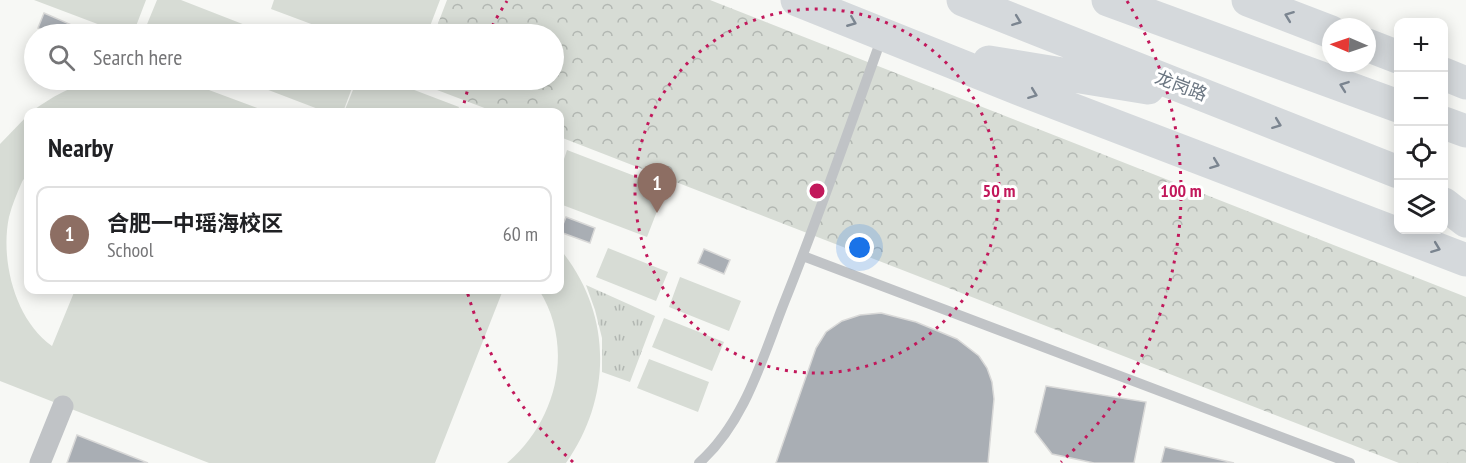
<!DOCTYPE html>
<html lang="en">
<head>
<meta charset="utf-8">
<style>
	:root { --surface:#fff; --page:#f2f2f2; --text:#202124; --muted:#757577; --line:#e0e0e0; --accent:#cc6c41 }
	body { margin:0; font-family:"PT Sans Narrow","Noto Sans SC",sans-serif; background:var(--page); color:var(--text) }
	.controls { position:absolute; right:18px; top:18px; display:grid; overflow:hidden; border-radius:12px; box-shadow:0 3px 15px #0003 }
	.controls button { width:54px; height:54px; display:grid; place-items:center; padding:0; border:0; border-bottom:2px solid var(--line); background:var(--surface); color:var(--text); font:30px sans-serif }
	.compass { position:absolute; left:1322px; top:18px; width:54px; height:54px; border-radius:50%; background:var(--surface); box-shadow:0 3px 15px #0003; rotate:272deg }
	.you { position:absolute; left:860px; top:248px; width:21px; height:21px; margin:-15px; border:4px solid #fff; border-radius:50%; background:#1a73e8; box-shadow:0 0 0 9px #1a73e833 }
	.badge { display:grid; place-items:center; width:39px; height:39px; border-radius:50%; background:var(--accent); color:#fff; font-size:20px; font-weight:700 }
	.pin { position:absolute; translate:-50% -50px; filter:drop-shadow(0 2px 3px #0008) }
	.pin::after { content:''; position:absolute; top:32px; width:21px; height:18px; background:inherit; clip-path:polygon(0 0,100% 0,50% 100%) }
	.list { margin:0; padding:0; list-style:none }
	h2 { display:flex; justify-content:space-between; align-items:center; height:78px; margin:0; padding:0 24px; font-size:26px }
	h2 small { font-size:20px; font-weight:400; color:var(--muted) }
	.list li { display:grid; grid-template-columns:39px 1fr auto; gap:18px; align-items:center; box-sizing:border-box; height:96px; margin:0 12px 12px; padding:0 12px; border:2px solid var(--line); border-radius:12px }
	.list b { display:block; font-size:22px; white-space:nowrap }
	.list p { margin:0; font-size:20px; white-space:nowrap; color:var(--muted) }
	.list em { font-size:20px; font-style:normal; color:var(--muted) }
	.icon { flex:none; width:33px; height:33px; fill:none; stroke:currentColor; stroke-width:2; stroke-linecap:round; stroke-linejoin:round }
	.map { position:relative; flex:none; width:1466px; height:463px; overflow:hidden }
	.search { position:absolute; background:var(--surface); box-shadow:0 3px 15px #0003; left:24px; top:24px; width:540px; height:66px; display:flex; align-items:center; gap:15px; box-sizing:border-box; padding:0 21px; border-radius:33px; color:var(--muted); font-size:22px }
	.panel { position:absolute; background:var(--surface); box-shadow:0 3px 15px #0003; left:24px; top:108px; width:540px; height:186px; border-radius:12px }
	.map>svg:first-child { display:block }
	.grass { fill:url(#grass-tufts) }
	.park { fill:url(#park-crowns) }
	.pitch { fill:#d7dcd5 }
	.building { fill:#a9aeb4; stroke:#d9d9d8; stroke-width:1.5 }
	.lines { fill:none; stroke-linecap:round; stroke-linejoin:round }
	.lane { stroke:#c0c3c6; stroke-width:10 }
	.street { stroke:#c0c3c6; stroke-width:21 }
	.primary { stroke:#d5d9dc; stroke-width:33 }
	.oneway { stroke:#7b8590 }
	.ring { fill:none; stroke:#c2185b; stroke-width:3; stroke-dasharray:3 6 }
	.labels { text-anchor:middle; stroke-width:6; stroke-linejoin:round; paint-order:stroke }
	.street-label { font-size:18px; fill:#6b7682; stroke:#fff }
	.centre { fill:#c2185b; stroke:#fff; stroke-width:3 }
	.ring-label { font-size:18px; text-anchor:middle; font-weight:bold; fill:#c2185b; stroke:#fff; stroke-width:6; stroke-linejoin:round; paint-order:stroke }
</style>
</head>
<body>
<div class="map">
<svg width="1466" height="463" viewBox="0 0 1466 463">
	<defs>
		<pattern id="grass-tufts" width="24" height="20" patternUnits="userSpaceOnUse" patternTransform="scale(1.5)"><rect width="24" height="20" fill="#d7dcd5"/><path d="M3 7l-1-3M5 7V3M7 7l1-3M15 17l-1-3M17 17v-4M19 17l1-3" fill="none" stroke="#b2b7b2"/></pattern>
		<pattern id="park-crowns" width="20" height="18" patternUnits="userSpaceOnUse" patternTransform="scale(1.5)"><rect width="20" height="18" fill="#d7dcd5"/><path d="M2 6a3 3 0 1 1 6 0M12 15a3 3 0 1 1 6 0" fill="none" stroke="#b2b7b2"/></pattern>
	</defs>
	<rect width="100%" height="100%" fill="#f7f8f5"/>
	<!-- grass -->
	<path class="grass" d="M586,285L655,316L630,382L602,372V338L595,310Z"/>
	<!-- park -->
	<path class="park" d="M447,0H710L1466,297V463H1399L560,137V112H495L416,82L417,80H554V34H434Z"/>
	<!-- pitch -->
	<path class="pitch" d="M34,0H146L133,34H124Z
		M157,0H181L258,30L256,34H143Z
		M274,0H440L427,34H338L271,9Z
		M97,80H182L268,112H31C51,97 73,85 97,80Z
		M242,80H355L343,112H326Z
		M357,80H388L459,107L457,112H344Z
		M28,115C28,127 28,140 28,152C28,158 29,165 28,170C28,175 24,178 22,182C17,193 12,205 9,217C0,260 15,320 52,346L75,290H503L435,463H209L0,381V144Z
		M567,150L666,188L647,237L560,204V171Z
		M608,248L668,272L656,301L596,277Z
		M560,249C612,312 613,396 566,463H507C557,421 575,347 539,290H560Z
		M680,277L741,301L729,331L669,307Z
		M664,318L724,342L712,371L652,347Z
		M649,359L709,382L698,412L637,388Z"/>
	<!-- building -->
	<path class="building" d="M44,13L74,26L70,34H54L38,28Z
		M566,217L595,228L590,243L560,232Z
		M704,249L730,260L724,274L698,263Z
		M881,313L916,322L957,339L979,356L987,368L992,382L994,399L988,463H776L816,348L826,332L842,321L860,315Z
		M1046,386L1146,402L1134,463H1094L1052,454L1035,432Z
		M77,435L148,463H67Z
		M1165,447L1234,463H1161Z"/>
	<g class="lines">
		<!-- lane -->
		<path class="lane" d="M803,256L1350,463
			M699,463C745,422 762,359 784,303C819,216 850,126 882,37"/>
		<!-- street -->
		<path class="street" d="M40,463L63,406"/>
		<!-- primary -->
		<path class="primary" d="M797,0L1019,89L1466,260
			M963,0L1398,172
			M1108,0L1398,106
			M1248,0L1331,32
			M1367,45L1398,57
			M989,62L1148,88
			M1444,74L1466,83
			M1444,123L1466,131
			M1444,204L1466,221"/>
	</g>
	<!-- one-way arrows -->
	<defs><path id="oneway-chevron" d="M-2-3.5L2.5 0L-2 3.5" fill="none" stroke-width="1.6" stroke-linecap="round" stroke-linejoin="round" transform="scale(1.5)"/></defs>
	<g class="oneway">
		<use href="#oneway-chevron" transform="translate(1289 16) rotate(-159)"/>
		<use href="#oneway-chevron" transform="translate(1017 21) rotate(21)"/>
		<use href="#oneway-chevron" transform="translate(852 22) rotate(22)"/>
		<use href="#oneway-chevron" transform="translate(1344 86) rotate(-160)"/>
		<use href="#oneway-chevron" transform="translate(1033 94) rotate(21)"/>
		<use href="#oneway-chevron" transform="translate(1277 124) rotate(21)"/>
		<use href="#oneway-chevron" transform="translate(1215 164) rotate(21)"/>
		<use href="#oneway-chevron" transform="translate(1436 248) rotate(21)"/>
	</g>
	<!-- distance rings -->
	<g class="ring">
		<circle cx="817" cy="191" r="182"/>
		<path d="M573 462A364 364 0 0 1 467 291M462 112A364 364 0 0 1 470 82M488 34A364 364 0 0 1 507 1M1127 1A364 364 0 0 1 1061 462"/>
	</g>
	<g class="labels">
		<!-- street labels -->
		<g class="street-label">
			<text transform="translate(1181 86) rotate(21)" y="6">龙岗路</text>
		</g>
	</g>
	<circle cx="817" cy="191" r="9" class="centre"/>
	<g class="ring-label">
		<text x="999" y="197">50 m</text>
		<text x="1181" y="197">100 m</text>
	</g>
</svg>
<div class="controls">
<button>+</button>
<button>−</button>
<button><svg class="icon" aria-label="locate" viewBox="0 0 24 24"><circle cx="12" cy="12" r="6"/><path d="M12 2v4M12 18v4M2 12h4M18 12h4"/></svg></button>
<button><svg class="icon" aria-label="layers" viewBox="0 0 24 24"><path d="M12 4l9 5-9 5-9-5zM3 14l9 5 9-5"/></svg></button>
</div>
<svg class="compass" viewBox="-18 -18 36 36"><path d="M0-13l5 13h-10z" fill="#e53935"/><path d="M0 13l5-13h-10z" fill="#757577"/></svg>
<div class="you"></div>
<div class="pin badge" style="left:657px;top:213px;background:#8d6e63">1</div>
<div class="search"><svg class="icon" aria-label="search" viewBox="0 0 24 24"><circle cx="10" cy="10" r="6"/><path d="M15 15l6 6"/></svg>Search here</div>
<section class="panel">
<h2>Nearby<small></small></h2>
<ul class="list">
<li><span class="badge" style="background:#8d6e63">1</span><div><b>合肥一中瑶海校区</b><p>School</p></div><em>60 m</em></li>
</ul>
</section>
</div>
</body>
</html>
